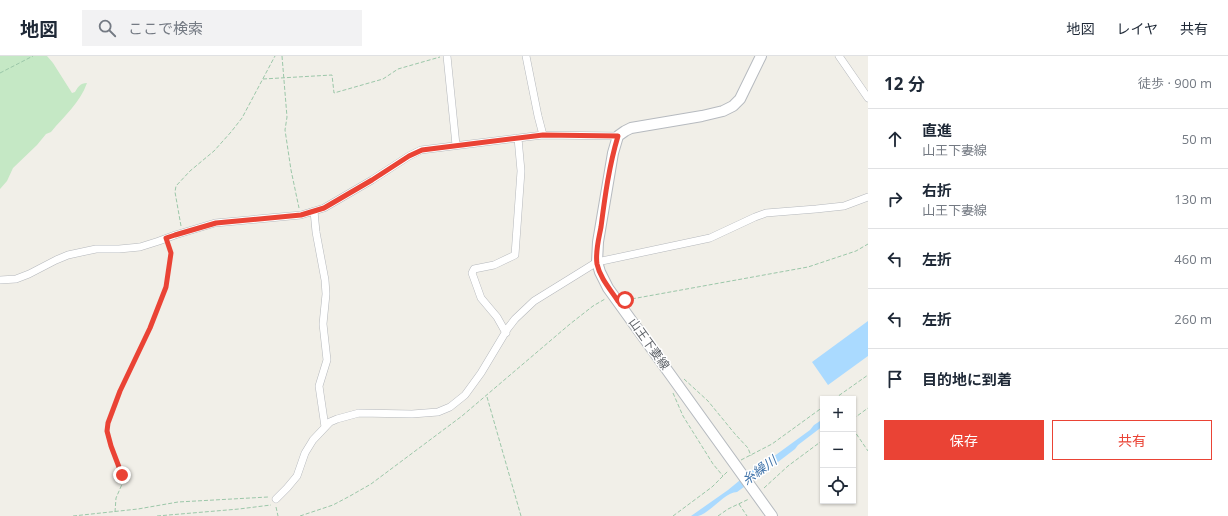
<!DOCTYPE html>
<html lang="ja">
<head>
<meta charset="utf-8">
<style>
	:root { --surface:#fff; --page:#f2f2f3; --text:#1f2937; --muted:#747a83; --line:#e0e1e3; --accent:#ea4335 }
	body { margin:0; font-family:"Open Sans","Noto Sans JP",sans-serif; background:var(--page); color:var(--text) }
	.controls { position:absolute; right:12px; bottom:12px; display:grid; overflow:hidden; border-radius:0px; box-shadow:0 1px 3px #0004 }
	.controls button { width:36px; height:36px; display:grid; place-items:center; padding:0; border:0; border-bottom:1px solid var(--line); background:var(--surface); color:var(--text); font:20px sans-serif }
	.stop { position:absolute; width:12px; height:12px; margin:-9px; border:3px solid #ea4335; border-radius:50%; background:#fff }
	.stop.end { background:#ea4335; border-color:#fff; box-shadow:0 1px 4px #0008 }
	.list { margin:0; padding:0; list-style:none }
	h2 { display:flex; justify-content:space-between; align-items:center; height:52px; margin:0; padding:0 16px; font-size:17px }
	h2 small { font-size:13px; font-weight:400; color:var(--muted) }
	.list li { display:grid; grid-template-columns:26px 1fr auto; gap:12px; align-items:center; box-sizing:border-box; height:60px; padding:0 16px; border-top:1px solid var(--line) }
	.list b { display:block; font-size:15px; white-space:nowrap }
	.list p { margin:0; font-size:13px; white-space:nowrap; color:var(--muted) }
	.list em { font-size:13px; font-style:normal; color:var(--muted) }
	.actions { display:flex; gap:8px; padding:12px 16px }
	.actions a { flex:1; padding:9px 0; border:1px solid var(--accent); border-radius:0px; text-align:center; font-size:14px; color:var(--accent) }
	.actions .main { background:var(--accent); color:#fff }
	.icon { flex:none; width:22px; height:22px; fill:none; stroke:currentColor; stroke-width:2; stroke-linecap:round; stroke-linejoin:round }
	.map { position:relative; flex:none; width:868px; height:460px; overflow:hidden }
	header { display:flex; align-items:center; gap:24px; box-sizing:border-box; height:56px; padding:0 20px; background:var(--surface); border-bottom:1px solid var(--line) }
	header strong { font-size:19px }
	nav { display:flex; gap:22px; margin-inline-start:auto; font-size:14px }
	.search { width:280px; height:36px; background:var(--page); display:flex; align-items:center; gap:10px; box-sizing:border-box; padding:0 14px; border-radius:0px; color:var(--muted); font-size:15px }
	main { display:flex }
	aside { flex:1; background:var(--surface) }
	.map>svg:first-child { display:block }
	.green { fill:#c5e8c5 }
	.water { fill:#aadaff }
	.lines { fill:none; stroke-linecap:round; stroke-linejoin:round }
	.street-casing { stroke:#b5b8bc; stroke-width:8 }
	.secondary-casing { stroke:#b6babf; stroke-width:12 }
	.path { stroke:#9cc7a9; stroke-width:1; stroke-dasharray:4 2; stroke-linecap:butt }
	.street { stroke:#fff; stroke-width:7 }
	.secondary { stroke:#fff; stroke-width:10 }
	.route { stroke:#ea4335; stroke-width:5 }
	.labels { text-anchor:middle; stroke-width:3; stroke-linejoin:round; paint-order:stroke }
	.street-label { font-size:12px; fill:#5f6368; stroke:#fff }
	.water-label { font-size:13px; font-style:italic; fill:#4174aa; stroke:#fff }
</style>
</head>
<body>
<header>
<strong>地図</strong>
<div class="search"><svg class="icon" aria-label="search" viewBox="0 0 24 24"><circle cx="10" cy="10" r="6"/><path d="M15 15l6 6"/></svg>ここで検索</div>
<nav><a>地図</a><a>レイヤ</a><a>共有</a></nav>
</header>
<main>
<div class="map">
<svg width="868" height="460" viewBox="0 0 868 460">
	<rect width="100%" height="100%" fill="#f1efe8"/>
	<!-- green -->
	<path class="green" d="M0,0H47L53,7L72,37L75,36C78,31 80,27 87,27C80,47 64,60 51,76L46,78L37,89L13,112L7,125L0,133Z"/>
	<!-- water -->
	<path class="water" d="M868,265V300L828,329L812,306Z
		M823,363V370L798,389L795,393L778,406L772,407L763,414L762,418L737,436C725,436 709,458 698,460C696,460 694,460 691,460L728,434L756,411L762,409L810,374L814,369Z"/>
	<g class="lines">
		<!-- street casing -->
		<g class="street-casing">
			<path id="street" d="M447,0L456,89
				M526,0L538,60L543,79
				M839,0L868,42
				M314,155L316,176L325,224L326,238L323,268L327,304L319,330L325,371
				M0,224L16,223L29,218L56,204L68,199L96,193H119L140,191L159,185L175,179L215,167L301,159L324,152L372,124L409,100L421,94L543,79L618,80
				M506,277L497,261L481,242L472,217L474,213L494,209L515,199L521,115L518,82
				M276,443L287,432L297,420L305,397L313,384L330,366L337,363L359,357L412,358L438,356L450,351L465,339L481,317L508,272L515,263L534,245L597,206L710,182L755,161L766,157L816,153L844,150L868,141"/>
		</g>
		<!-- secondary casing -->
		<g class="secondary-casing">
			<path id="secondary" d="M761,0L740,43L733,50L723,55L702,60L631,72L625,75L618,80L613,97L598,186L597,206L600,216L608,232L772,460"/>
		</g>
		<!-- path -->
		<path class="path" d="M282,0L287,61L285,74L291,114L299,152
			M0,17L33,0
			M263,23L332,19L334,37L383,23L398,13L440,1
			M181,170L175,136L176,130L190,115L214,95L231,76L242,62L275,0
			M626,244L808,211L856,195L868,188
			M684,323L708,345L735,378L748,392L751,400
			M673,337L683,360L713,408L723,420
			M487,341L521,460
			M834,343L868,319
			M853,363L868,352
			M853,373L868,395
			M741,404L772,388L823,351
			M764,432L788,410L823,384
			M739,448L747,460
			M276,451L278,460
			M115,456L116,442L123,426L122,419L111,390L107,375L108,367L120,335L150,272L166,231L171,197L169,189
			M73,460L138,453L178,446L268,441
			M157,460L239,453L271,449
			M300,460L333,449L350,440L371,428L462,360L570,268L593,250L605,243
			M673,460L712,431L728,415
			M718,460L728,453L749,443"/>
		<!-- street -->
		<use href="#street" class="street"/>
		<!-- secondary -->
		<use href="#secondary" class="secondary"/>
	</g>
	<g class="lines">
		<!-- route -->
		<path class="route" d="M122,419L111,390L107,375L108,367L120,335L150,272L166,231L171,197L166,182L175,179L216,167L301,159L324,152L372,124L409,100L422,94L543,79L618,80C609,110 605,140 601,171C599,182 595,196 597,208C600,222 610,233 618,245L625,244"/>
	</g>
	<g class="labels">
		<!-- street labels -->
		<g class="street-label">
			<text transform="translate(649 288) rotate(54)" y="4">山王下妻線</text>
		</g>
		<!-- water labels -->
		<g class="water-label">
			<text transform="translate(759 414) rotate(-36)" y="5">糸繰川</text>
		</g>
	</g>
</svg>
<div class="controls">
<button>+</button>
<button>−</button>
<button><svg class="icon" aria-label="locate" viewBox="0 0 24 24"><circle cx="12" cy="12" r="6"/><path d="M12 2v4M12 18v4M2 12h4M18 12h4"/></svg></button>
</div>
<div class="stop" style="left:625px;top:244px"></div>
<div class="stop end" style="left:122px;top:419px"></div>
</div>
<aside>
<h2>12 分<small>徒歩 · 900 m</small></h2>
<ul class="list">
<li><svg class="icon" aria-label="ahead" viewBox="0 0 24 24"><path d="M12 20V5M6 11l6-6 6 6"/></svg><div><b>直進</b><p>山王下妻線</p></div><em>50 m</em></li>
<li><svg class="icon" aria-label="right" viewBox="0 0 24 24"><path d="M7 20v-9h11M14 6l5 5-5 5"/></svg><div><b>右折</b><p>山王下妻線</p></div><em>130 m</em></li>
<li><svg class="icon" aria-label="left" viewBox="0 0 24 24"><path d="M17 20v-9H6M10 6l-5 5 5 5"/></svg><div><b>左折</b></div><em>460 m</em></li>
<li><svg class="icon" aria-label="left" viewBox="0 0 24 24"><path d="M17 20v-9H6M10 6l-5 5 5 5"/></svg><div><b>左折</b></div><em>260 m</em></li>
<li><svg class="icon" aria-label="arrive" viewBox="0 0 24 24"><path d="M6 21V4h12l-3 4 3 4H6"/></svg><div><b>目的地に到着</b></div></li>
</ul>
<div class="actions"><a class="main">保存</a><a>共有</a></div>
</aside>
</main>
</body>
</html>
